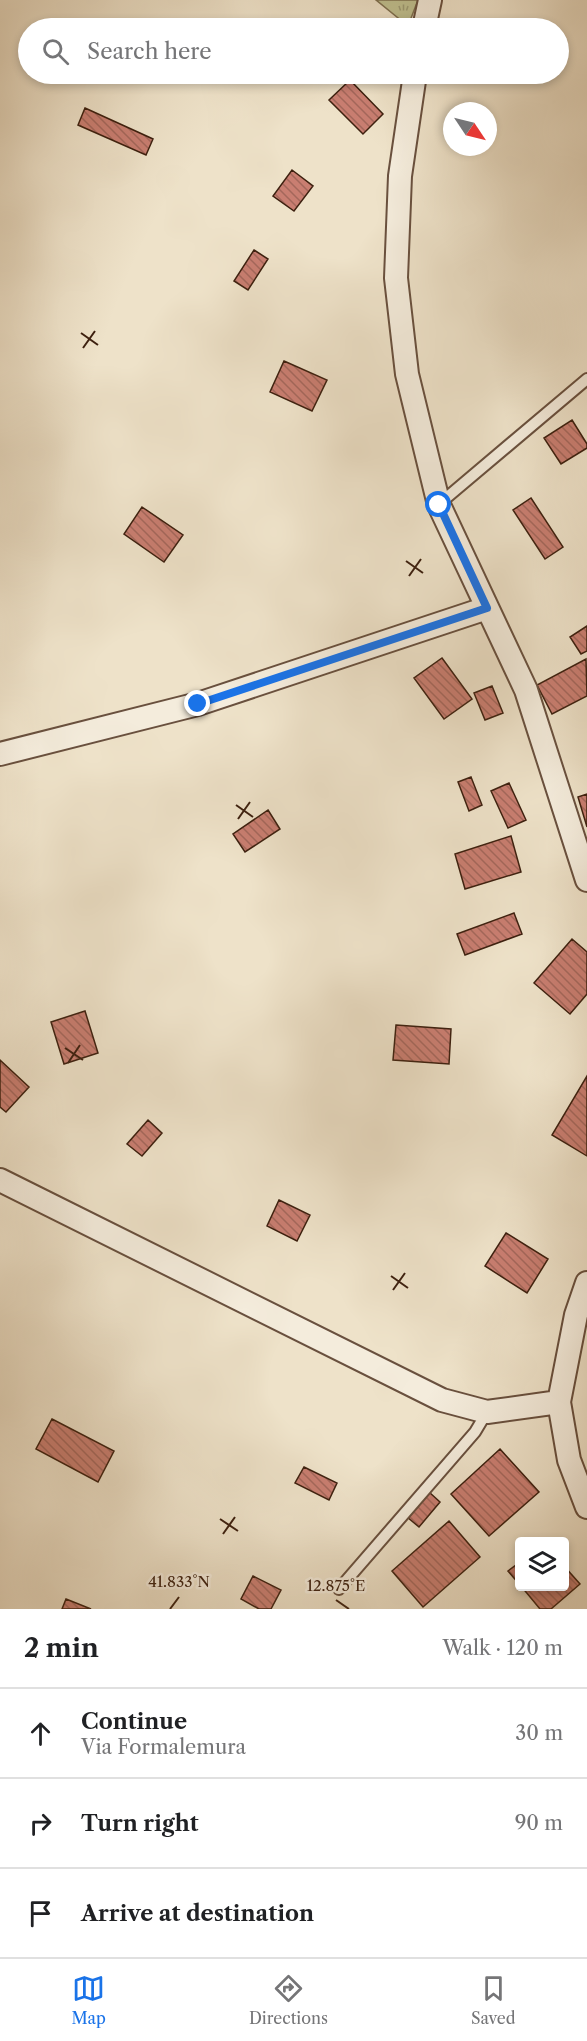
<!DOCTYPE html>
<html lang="en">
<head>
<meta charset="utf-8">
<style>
	:root { --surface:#fff; --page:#f2f2f2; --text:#202124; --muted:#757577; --line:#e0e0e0; --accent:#1a73e8 }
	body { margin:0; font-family:"Libre Caslon Text",serif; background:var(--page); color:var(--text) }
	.controls { position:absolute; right:18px; bottom:18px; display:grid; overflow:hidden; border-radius:6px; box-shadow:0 3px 9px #0003 }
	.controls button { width:54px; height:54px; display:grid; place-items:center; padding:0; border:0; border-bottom:2px solid var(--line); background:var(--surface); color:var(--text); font:30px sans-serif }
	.compass { position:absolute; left:443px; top:102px; width:54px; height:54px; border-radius:50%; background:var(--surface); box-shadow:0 3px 9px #0003; rotate:125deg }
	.stop { position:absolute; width:18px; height:18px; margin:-14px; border:4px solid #1a73e8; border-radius:50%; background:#fff }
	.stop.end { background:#1a73e8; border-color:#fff; box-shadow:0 2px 6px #0008 }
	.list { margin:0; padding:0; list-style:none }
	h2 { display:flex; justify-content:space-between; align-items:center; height:78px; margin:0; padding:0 24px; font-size:26px }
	h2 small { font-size:20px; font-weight:400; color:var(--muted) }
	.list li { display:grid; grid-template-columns:39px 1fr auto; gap:18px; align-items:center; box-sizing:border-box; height:90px; padding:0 24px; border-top:2px solid var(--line) }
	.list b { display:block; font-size:22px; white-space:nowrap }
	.list p { margin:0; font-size:20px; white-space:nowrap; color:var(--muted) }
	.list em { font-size:20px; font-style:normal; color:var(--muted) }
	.icon { flex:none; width:33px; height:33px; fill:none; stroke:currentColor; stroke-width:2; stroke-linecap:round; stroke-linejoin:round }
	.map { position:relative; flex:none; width:587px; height:1609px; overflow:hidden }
	.search { position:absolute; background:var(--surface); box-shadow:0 3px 9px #0003; left:18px; right:18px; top:18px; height:66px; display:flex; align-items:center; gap:15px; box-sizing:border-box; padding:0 21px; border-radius:33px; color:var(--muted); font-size:22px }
	.sheet { height:348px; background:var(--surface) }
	nav { display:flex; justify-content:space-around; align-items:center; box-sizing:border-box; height:84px; border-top:2px solid var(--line); background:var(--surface); font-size:16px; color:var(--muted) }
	nav a { display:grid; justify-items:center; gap:3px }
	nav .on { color:var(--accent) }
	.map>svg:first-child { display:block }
	.grass { fill:url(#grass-tufts); stroke:#7e7050; stroke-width:1.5 }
	.building { fill:url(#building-back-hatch); stroke:#3d200f; stroke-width:1.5 }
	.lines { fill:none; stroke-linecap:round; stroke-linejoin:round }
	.lane-casing { stroke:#69503e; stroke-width:14 }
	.street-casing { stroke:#69503e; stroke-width:26 }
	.lane { stroke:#f4ecdc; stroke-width:10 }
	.street { stroke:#f4ecdc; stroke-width:22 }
	.route { stroke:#1a73e8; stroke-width:8 }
	.ticks { fill:none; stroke:#3d200f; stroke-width:2 }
	.ticks-label { font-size:15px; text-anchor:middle; fill:#3d200f; stroke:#f4ecdc; stroke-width:5; stroke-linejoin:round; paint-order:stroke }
</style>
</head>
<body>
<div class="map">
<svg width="587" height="1609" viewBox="0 0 587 1609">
	<defs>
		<pattern id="grass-tufts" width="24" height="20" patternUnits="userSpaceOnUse" patternTransform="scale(1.5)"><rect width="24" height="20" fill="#c0c191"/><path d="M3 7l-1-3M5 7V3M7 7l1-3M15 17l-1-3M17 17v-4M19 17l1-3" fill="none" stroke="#9d9c75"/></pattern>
		<pattern id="building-back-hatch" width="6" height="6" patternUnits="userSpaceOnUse" patternTransform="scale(1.5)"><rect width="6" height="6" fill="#c97e71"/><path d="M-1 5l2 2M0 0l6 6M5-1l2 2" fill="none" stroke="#a4675b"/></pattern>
	</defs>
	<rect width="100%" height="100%" fill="#eee2c9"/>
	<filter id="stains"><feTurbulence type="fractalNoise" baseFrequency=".00333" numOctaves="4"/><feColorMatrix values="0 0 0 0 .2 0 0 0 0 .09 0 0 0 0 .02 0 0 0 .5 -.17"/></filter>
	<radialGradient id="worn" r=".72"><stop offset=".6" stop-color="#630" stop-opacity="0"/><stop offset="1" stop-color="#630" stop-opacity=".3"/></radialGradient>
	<!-- grass -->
	<path class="grass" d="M376,0H418L408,26Z"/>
	<!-- building -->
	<path class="building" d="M350,80L383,114L363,134L329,100Z
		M85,108L153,139L146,155L78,125Z
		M292,170L313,186L294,211L273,196Z
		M254,250L268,259L248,290L234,281Z
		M284,361L327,380L312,411L270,392Z
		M572,420L587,444V448L561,464L544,438Z
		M531,498L563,547L545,559L513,510Z
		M142,507L183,535L164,562L124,534Z
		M587,626V651L581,654L570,637Z
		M442,658L472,699L444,719L414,678Z
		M586,659L587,696L552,714L537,685Z
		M492,686L503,713L485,720L474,693Z
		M471,777L482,805L469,811L458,782Z
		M509,783L526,820L508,828L491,791Z
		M587,794V827L578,797Z
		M268,810L280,829L245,852L233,834Z
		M511,836L521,872L465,889L455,854Z
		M514,913L522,934L465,955L457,934Z
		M572,939L587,952V994L570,1014L534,983Z
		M85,1011L98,1053L64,1064L51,1022Z
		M396,1025L451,1029L449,1064L393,1060Z
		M0,1060L29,1087L6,1112L0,1107Z
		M587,1076V1156L552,1135Z
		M148,1120L162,1133L142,1156L127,1144Z
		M279,1200L310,1215L297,1241L267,1226Z
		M506,1233L548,1259L527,1293L485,1266Z
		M52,1419L114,1451L98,1482L36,1449Z
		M500,1449L539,1492L489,1536L451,1494Z
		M304,1467L337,1483L329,1500L295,1483Z
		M429,1492L440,1502L419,1527L407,1517Z
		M449,1521L480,1557L423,1607L392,1571Z
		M520,1562V1585L508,1571Z
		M564,1566L580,1584L551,1609H540L521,1586H564Z
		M253,1576L281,1590L271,1609H259L241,1599Z
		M66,1599L91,1609H62Z"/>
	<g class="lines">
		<!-- lane casing -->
		<g class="lane-casing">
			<path id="lane" d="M439,504L587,379
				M339,1589L475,1432L487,1412"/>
		</g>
		<!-- street casing -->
		<g class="street-casing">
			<path id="street" d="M424,28L430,0
				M415,74L400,176L396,278L407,374L439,505L526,690L587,880
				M0,754L198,704L487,608
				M0,1180L442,1400L487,1412L559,1402
				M587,1283L576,1315L559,1402L569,1460L587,1507"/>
		</g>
		<!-- lane -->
		<use href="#lane" class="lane"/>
		<!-- street -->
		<use href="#street" class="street"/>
	</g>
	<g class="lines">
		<!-- route -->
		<path class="route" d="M198,704L487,608L439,505"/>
	</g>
	<!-- ticks -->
	<path class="ticks" d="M81,333L98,345M83,348L95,331M406,561L423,573M409,576L421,559M236,805L253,817M238,819L250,802M65,1048L83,1060M68,1063L80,1045M391,1276L408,1288M393,1290L405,1273M220,1519L238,1531M223,1534L235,1517M336,1600L349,1609M170,1609L179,1597"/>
	<g class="ticks-label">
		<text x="179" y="1587">41.833°N</text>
		<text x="336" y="1591">12.875°E</text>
	</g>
	<rect width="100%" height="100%" filter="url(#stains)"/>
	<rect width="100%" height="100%" fill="url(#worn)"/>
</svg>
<div class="controls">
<button><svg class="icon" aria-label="layers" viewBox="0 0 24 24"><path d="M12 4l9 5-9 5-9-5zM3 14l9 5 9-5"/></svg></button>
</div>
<svg class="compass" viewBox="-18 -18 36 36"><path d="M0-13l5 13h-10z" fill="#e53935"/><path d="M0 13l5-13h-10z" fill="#757577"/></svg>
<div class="stop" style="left:439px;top:505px"></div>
<div class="stop end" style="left:198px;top:704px"></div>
<div class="search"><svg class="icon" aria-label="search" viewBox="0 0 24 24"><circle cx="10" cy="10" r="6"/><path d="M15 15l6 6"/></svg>Search here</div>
</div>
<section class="sheet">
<h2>2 min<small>Walk · 120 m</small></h2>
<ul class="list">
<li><svg class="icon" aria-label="ahead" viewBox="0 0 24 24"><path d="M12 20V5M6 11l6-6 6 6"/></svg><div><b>Continue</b><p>Via Formalemura</p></div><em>30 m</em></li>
<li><svg class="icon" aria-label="right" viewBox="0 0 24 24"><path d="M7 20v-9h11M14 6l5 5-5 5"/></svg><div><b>Turn right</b></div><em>90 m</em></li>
<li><svg class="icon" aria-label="arrive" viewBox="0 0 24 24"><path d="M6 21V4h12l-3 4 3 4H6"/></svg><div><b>Arrive at destination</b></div></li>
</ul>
</section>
<nav>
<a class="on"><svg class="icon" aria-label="map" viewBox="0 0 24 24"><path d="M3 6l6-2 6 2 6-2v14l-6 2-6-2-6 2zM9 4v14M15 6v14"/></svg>Map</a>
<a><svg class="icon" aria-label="directions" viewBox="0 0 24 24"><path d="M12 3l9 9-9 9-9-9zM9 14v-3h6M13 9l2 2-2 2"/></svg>Directions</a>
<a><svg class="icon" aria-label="saved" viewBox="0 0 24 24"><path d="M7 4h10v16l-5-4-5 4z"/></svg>Saved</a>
</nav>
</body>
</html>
